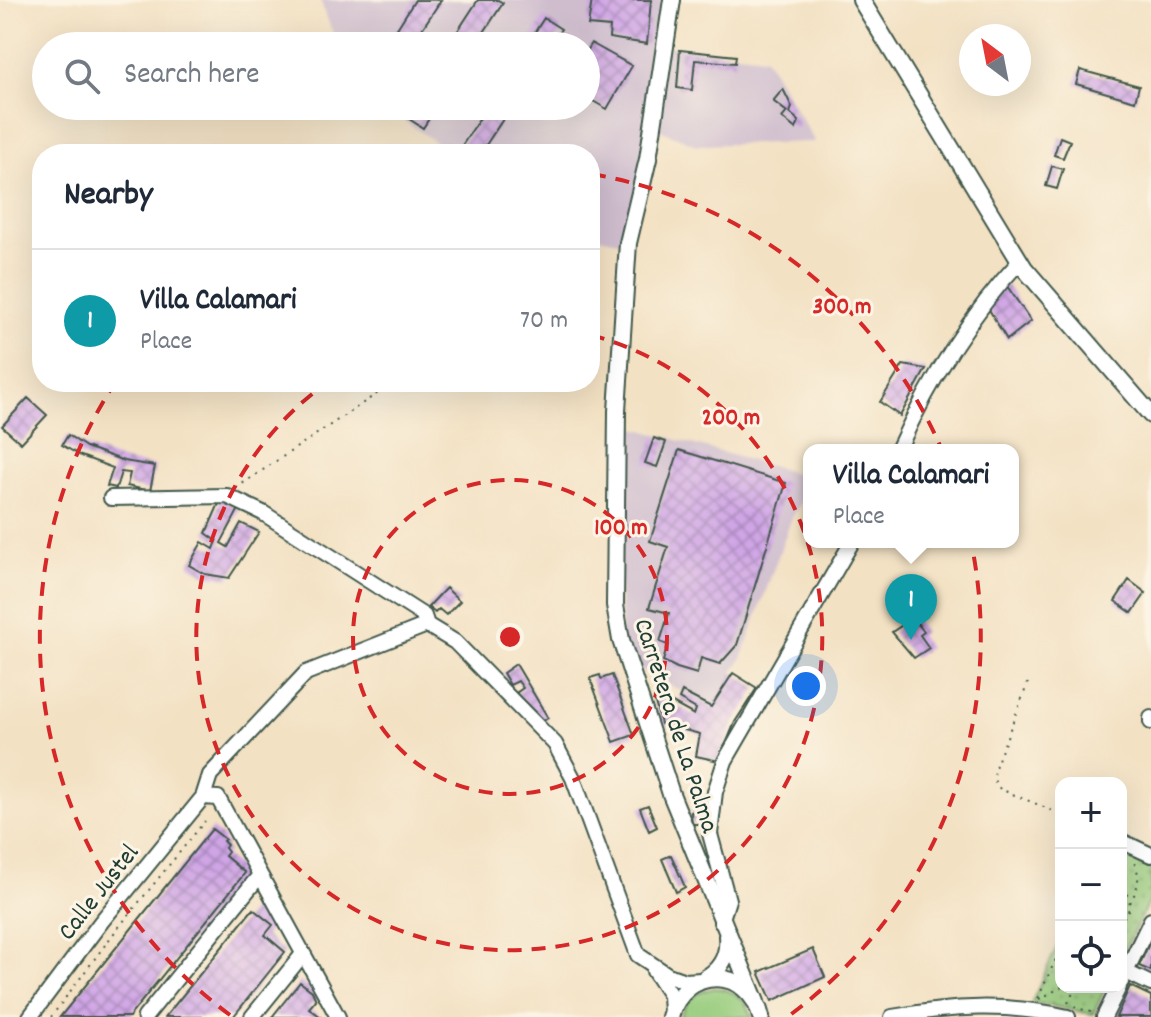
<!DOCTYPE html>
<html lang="en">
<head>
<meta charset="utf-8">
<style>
	:root { --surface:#fff; --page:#f2f2f3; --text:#1f2937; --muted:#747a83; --line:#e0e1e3; --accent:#7c3aed }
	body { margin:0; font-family:Dekko,sans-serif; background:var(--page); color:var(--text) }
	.controls { position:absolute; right:24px; bottom:24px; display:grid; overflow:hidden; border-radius:16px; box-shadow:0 8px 32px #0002 }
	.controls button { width:72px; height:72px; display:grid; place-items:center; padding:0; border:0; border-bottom:2px solid var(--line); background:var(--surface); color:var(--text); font:40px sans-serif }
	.compass { position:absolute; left:959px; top:24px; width:72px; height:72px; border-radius:50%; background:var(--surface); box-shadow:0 8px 32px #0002; rotate:328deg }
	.you { position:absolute; left:806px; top:686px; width:28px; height:28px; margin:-20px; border:6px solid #fff; border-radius:50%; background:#1a73e8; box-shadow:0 0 0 12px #1a73e833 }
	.badge { display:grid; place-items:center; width:52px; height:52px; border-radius:50%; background:var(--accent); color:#fff; font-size:26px; font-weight:700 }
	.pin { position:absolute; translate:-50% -66px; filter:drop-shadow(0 2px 4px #0008) }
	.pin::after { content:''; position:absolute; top:42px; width:28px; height:24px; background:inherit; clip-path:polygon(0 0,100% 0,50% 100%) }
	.popup { position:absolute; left:803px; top:444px; width:216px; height:104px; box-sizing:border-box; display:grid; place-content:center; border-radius:16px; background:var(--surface); filter:drop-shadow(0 2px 6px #0005); font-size:26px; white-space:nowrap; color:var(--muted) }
	.popup b { font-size:30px; color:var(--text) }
	.popup::after { content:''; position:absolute; left:50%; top:100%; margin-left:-16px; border:16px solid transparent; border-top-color:var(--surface) }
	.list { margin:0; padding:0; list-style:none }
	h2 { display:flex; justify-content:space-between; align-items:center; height:104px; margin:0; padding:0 32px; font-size:34px }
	h2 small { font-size:26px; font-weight:400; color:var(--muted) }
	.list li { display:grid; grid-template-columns:52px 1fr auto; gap:24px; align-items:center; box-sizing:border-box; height:144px; padding:0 32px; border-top:2px solid var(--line) }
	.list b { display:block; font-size:30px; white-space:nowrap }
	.list p { margin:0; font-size:26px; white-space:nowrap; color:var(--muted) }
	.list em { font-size:26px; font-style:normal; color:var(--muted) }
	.icon { flex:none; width:44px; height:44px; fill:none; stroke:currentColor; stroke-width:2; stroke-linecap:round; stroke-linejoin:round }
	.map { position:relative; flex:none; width:1151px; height:1017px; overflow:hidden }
	.search { position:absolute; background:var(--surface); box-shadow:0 8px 32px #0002; left:32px; top:32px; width:568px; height:88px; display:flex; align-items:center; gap:20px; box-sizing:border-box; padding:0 28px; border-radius:44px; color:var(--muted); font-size:30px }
	.panel { position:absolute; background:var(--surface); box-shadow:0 8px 32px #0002; left:32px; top:144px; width:568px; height:248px; border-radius:32px }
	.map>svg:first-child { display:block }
	.industrial { fill:#cfbdce }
	.grass { fill:url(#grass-dots); stroke:#5b8458; stroke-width:2 }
	.garden { fill:#97cc7d; stroke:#5b8458; stroke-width:2 }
	.building { fill:url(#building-cross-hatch) }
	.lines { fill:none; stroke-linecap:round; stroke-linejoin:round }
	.minor-casing { stroke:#3f5649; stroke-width:18 }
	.major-casing { stroke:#3f5649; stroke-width:20 }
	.path { stroke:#3f5649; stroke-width:2; stroke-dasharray:2 6; stroke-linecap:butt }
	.minor { stroke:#fff; stroke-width:14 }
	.major { stroke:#fff; stroke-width:16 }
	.ring { fill:none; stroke:#d62828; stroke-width:4; stroke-dasharray:14 10 }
	.labels { text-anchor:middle; stroke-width:6; stroke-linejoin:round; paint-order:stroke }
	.street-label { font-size:26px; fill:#1f3d34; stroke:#fcf5e5 }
	.centre { fill:#d62828; stroke:#fcf5e5; stroke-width:4 }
	.ring-label { font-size:24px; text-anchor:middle; font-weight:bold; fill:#d62828; stroke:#fcf5e5; stroke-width:6; stroke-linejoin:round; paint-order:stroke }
</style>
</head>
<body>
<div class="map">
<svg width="1151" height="1017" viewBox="0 0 1151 1017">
	<defs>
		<pattern id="grass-dots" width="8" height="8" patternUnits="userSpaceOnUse" patternTransform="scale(2)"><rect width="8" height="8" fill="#97cc7d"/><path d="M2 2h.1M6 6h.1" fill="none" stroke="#7ba767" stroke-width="1.8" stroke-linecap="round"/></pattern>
		<pattern id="building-cross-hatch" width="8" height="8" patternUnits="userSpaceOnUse" patternTransform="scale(2)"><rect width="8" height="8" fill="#d0a5e6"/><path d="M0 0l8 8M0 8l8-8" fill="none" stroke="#a888bb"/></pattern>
	</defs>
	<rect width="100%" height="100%" fill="#fcf5e5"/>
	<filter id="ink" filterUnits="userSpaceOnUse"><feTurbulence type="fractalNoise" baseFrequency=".0125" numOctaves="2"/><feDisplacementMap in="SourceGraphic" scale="16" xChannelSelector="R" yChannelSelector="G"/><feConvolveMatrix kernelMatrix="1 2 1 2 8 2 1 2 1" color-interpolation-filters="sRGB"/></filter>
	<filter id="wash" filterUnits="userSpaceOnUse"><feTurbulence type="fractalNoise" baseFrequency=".006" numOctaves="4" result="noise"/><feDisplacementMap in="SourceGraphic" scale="32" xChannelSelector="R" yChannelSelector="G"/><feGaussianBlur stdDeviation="1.8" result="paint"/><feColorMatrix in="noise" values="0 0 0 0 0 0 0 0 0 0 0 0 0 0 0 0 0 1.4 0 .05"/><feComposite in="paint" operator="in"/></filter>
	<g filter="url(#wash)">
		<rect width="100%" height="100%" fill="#f3e1c3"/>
		<!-- industrial -->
		<path class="industrial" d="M320,0H672L665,46L765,57L815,142L696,145L653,127L628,243L590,235V154H454L381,106H586V46H338Z
			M617,423L809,477V486L791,520L742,658L711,707L629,663L621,640Z"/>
		<!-- grass -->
		<path class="grass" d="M1121,847L1151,862V897L1121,957Z
			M1061,938V987H1106L1093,1014L1032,1002Z"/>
		<!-- garden -->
		<path class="garden" d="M715,988C736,990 745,999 753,1017H680C686,999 697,991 715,988Z"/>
		<g id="blocks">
			<!-- building -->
			<path class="building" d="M415,0H441L411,46H386Z
				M478,0H498L503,3L475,46H448Z
				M592,0H651L647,44L609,38L610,27L588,25Z
				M544,18L561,29L550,46H526Z
				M591,43L632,66L607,109L586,97V51Z
				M680,50L736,56L735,63L695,60L692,90L677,88Z
				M1080,70L1139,86L1135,101L1076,84Z
				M783,89L792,107L790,113L799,121L796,129L782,118L787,112L773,101Z
				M409,106H437L423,128L403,115Z
				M488,106H497L507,113L480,154H459L457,153Z
				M1060,137L1070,141L1063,158L1054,155Z
				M1052,166L1063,169L1057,189L1046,186Z
				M1005,283L1031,321L1007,340L987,306Z
				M903,365L926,369L900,416L880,402Z
				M28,398L47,415L21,443L2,426Z
				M68,435L86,447L124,461L155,466L150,491L127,486L130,473L121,472L116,488L107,486L113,468L81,456L62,445Z
				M654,438L666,442L657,467L645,463Z
				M679,450L786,483L737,645L720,664L701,658L697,674L677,668L663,661L668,645L660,642L669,613L649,608L668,547L650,541Z
				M221,499L239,509L221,543L228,547L241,523L259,532L229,578L205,574L189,565L202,542L214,549L217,541L206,533Z
				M1129,580L1146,593L1132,613L1115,601Z
				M446,588L460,601L446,615L439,609L435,613L428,607Z
				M910,620L912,622L915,620L924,632L920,635L929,648L914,658L892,632Z
				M516,664L548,718L543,721L516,693L523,688L518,681L510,685L503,673Z
				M733,673L757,688L735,722L719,761L696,756L700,734L661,724L654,699L656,694L694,715L696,709L679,699L682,692L711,707Z
				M600,675L601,679L612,675L634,735L614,742L590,678Z
				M648,805L657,827L649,831L640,808Z
				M709,808L707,824H692L691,812Z
				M212,829L225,839L223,841L227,845L225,848L228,852L225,856L245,873L129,1017H60Z
				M671,855L685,887L676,892L662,859Z
				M253,909L273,925L265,935L285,952L233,1017H165Z
				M1151,939V971L1139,966Z
				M813,949L825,977L772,1001L759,972Z
				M300,982L312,991L316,1000L309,1008L321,1017H272Z
				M1130,986L1151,996V1017H1116Z"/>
		</g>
	</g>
	<g filter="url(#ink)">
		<use href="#blocks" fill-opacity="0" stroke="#3f5649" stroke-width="2"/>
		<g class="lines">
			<!-- minor casing -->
			<g class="minor-casing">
				<path id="minor" d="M898,450C929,382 969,316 1020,261
					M111,498L227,496L263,513L424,616L427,625
					M1151,718V722
					M203,797L218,798L338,1017
					M1121,841L1151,855
					M721,922L728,900L710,834L715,792L725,761L852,542
					M654,971L670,995L671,1013
					M1126,972L1151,984
					M1121,982L1151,920
					M30,1017L101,922L203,797L210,775L306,673L427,625L455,642L555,744L573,778L638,955L668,975L685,981L701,980
					M145,1017L260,875
					M252,1017L303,954
					M892,1017C952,1006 1007,1003 1068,1017
					M1104,1017L1119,987"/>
			</g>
			<!-- major casing -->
			<g class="major-casing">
				<path id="major" d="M672,0L648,159L628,243L617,411L615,605L621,640L671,794L756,1002
					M861,0L1024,268L1151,415
					M704,979C721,970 729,955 727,936
					M670,1017C683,966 749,965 761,1017"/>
			</g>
			<!-- path -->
			<path class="path" d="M236,488L387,387V382
				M1028,683L994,770L995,782L1000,789L1061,814
				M1121,888C1133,898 1132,910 1121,920
				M1130,903C1138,888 1142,876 1133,861
				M1038,998L1061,948
				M1039,999L1062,987
				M1068,1003L1076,987
				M1074,1007L1091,1012
				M51,1017L114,933L205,821"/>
			<!-- minor -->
			<use href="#minor" class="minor"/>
			<!-- major -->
			<use href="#major" class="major"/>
		</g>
	</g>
	<!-- distance rings -->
	<g class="ring">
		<circle cx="510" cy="637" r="157"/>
		<path d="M591 335A313 313 0 1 1 328 382"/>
		<path d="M230 1015A470 470 0 0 1 114 384M592 174A470 470 0 0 1 790 1015"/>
	</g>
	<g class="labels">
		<!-- street labels -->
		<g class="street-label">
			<text transform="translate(678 725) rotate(72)" y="9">Carretera de La Palma</text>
			<text transform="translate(97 891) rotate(-52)" y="9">Calle Justel</text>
		</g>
	</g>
	<circle cx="510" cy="637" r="12" class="centre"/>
	<g class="ring-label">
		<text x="842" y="313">300 m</text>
		<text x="731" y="424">200 m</text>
		<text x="621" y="534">100 m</text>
	</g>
</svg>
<div class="controls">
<button>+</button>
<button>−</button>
<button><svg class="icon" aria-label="locate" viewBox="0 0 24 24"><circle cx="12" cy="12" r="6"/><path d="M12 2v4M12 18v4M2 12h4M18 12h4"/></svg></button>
</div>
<svg class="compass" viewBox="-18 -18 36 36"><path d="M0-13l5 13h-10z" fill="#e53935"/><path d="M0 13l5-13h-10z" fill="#747a83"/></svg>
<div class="you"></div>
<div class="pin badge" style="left:911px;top:640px;background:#0f9aa8">1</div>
<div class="popup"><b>Villa Calamari</b>Place</div>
<div class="search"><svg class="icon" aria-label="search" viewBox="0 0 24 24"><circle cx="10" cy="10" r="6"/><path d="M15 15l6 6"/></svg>Search here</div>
<section class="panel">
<h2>Nearby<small></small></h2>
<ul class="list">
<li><span class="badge" style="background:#0f9aa8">1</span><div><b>Villa Calamari</b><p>Place</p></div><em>70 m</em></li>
</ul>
</section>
</div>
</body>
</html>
